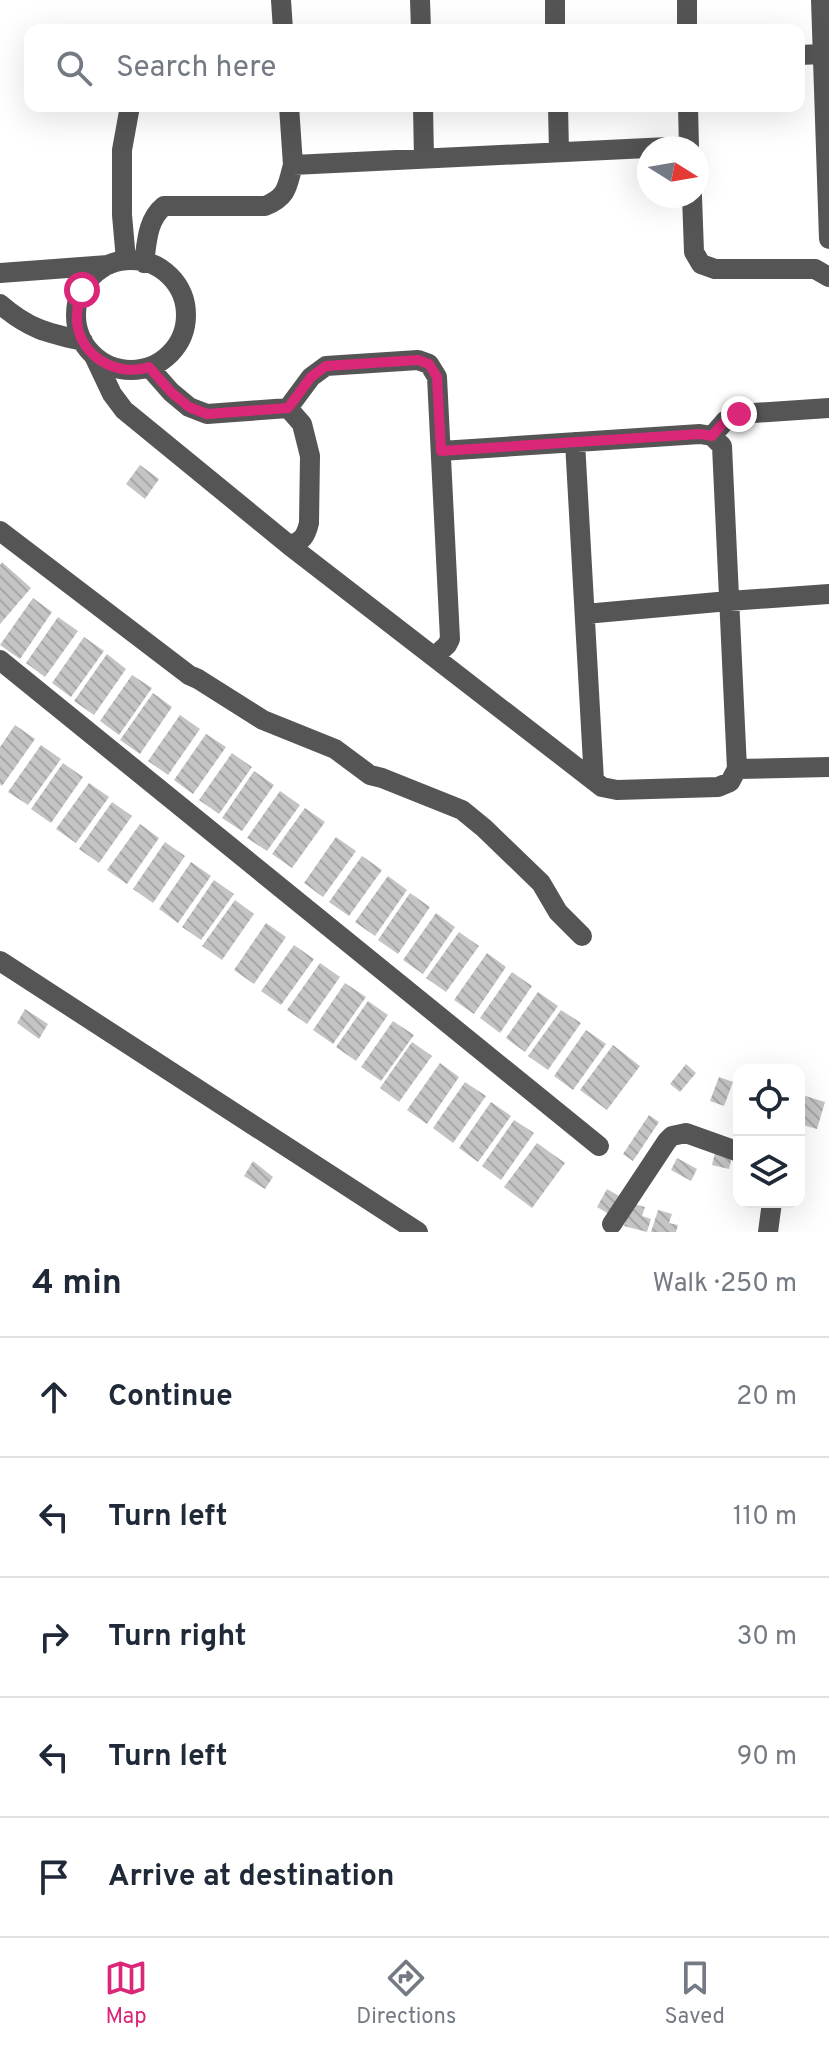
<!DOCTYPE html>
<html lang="en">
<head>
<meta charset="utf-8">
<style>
	:root { --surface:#fff; --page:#f6f6f7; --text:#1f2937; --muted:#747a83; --line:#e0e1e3; --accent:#db2777 }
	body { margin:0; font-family:Overpass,sans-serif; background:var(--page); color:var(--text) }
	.controls { position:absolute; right:24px; bottom:24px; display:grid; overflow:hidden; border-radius:16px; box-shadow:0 8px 32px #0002 }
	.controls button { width:72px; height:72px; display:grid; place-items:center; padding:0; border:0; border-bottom:2px solid var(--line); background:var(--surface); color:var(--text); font:40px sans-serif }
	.compass { position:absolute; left:637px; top:136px; width:72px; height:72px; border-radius:50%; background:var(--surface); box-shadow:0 8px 32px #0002; rotate:101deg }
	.stop { position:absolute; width:24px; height:24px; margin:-18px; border:6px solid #db2777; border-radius:50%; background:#fff }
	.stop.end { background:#db2777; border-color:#fff; box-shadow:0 2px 8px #0008 }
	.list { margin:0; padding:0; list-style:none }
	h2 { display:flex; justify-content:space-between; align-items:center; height:104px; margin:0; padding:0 32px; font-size:34px }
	h2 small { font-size:26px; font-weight:400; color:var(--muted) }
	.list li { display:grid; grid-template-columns:52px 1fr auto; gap:24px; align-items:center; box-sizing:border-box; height:120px; padding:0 32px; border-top:2px solid var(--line) }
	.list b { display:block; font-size:30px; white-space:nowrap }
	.list em { font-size:26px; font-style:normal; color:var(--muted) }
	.icon { flex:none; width:44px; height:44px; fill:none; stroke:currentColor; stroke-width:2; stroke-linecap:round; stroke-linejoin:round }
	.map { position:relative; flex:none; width:829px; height:1232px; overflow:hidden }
	.search { position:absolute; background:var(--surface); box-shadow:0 8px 32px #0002; left:24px; right:24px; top:24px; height:88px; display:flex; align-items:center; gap:20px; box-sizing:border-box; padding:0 28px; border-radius:16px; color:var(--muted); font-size:30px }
	.sheet { height:704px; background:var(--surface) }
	nav { display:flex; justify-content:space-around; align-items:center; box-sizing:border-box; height:112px; border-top:2px solid var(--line); background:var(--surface); font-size:22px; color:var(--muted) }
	nav a { display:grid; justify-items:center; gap:4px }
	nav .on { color:var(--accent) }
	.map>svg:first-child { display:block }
	.building { fill:url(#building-back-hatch) }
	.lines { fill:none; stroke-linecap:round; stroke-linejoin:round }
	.minor { stroke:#555; stroke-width:20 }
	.route { stroke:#db2777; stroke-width:10 }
</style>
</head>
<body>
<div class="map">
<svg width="829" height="1232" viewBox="0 0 829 1232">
	<defs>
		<pattern id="building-back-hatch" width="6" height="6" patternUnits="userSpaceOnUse" patternTransform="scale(2)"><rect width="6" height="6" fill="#c4c4c4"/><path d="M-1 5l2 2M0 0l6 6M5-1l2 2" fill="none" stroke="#a7a7a7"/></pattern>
	</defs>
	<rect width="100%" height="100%" fill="#fff"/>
	<!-- building -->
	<path class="building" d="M140,465L159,479L145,499L126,484Z
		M2,562L31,588L0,624V565Z
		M33,598L52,612L20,659L0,645Z
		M58,617L78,631L45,677L26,663Z
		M84,637L104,651L71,697L52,683Z
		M107,654L126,669L94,715L74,701Z
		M132,675L152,688L119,735L100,721Z
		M153,693L172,707L140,754L120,740Z
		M180,715L200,729L168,775L148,761Z
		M15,725L35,739L2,786L0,784V747Z
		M206,734L226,747L193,794L174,780Z
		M41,745L61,759L28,805L8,792Z
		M232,753L252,767L219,814L199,800Z
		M63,763L83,777L51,823L31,809Z
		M254,771L274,785L242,831L222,818Z
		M89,783L109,797L76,843L56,829Z
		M280,791L300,805L267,851L247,838Z
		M112,802L132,816L99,863L79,849Z
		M305,808L325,822L292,868L272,854Z
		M140,824L159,838L127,884L107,870Z
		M336,837L356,851L323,897L304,883Z
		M165,842L185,856L153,903L133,889Z
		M362,856L382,870L349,916L329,902Z
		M191,862L211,876L178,923L159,909Z
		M388,876L407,890L375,936L355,922Z
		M214,880L234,894L201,940L182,927Z
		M410,893L430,907L398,954L378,940Z
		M235,900L254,914L222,960L202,946Z
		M436,913L455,927L423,974L403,960Z
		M266,923L286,937L254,984L234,970Z
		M459,932L479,946L446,992L426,978Z
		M294,945L314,959L281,1005L261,991Z
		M487,953L506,967L474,1014L454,1000Z
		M320,963L340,977L307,1024L287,1010Z
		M512,972L532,986L500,1033L480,1018Z
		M345,983L366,997L333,1044L313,1030Z
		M538,992L558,1006L525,1052L506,1038Z
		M368,1001L388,1015L356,1061L336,1047Z
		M25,1009L48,1024L39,1039L17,1023Z
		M561,1010L581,1023L548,1070L528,1056Z
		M393,1021L414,1035L381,1081L361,1067Z
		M586,1030L606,1044L573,1090L554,1076Z
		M412,1042L432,1056L399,1102L380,1088Z
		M613,1045L640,1066L607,1110L580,1090Z
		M440,1063L459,1077L427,1124L407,1110Z
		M686,1064L696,1073L680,1092L670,1084Z
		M719,1077L733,1082L724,1106L710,1101Z
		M465,1082L486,1096L453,1143L433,1128Z
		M799,1094L825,1102L817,1129L799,1124Z
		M491,1102L511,1116L478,1162L459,1148Z
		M649,1115L659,1122L633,1161L623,1154Z
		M514,1120L534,1133L501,1180L482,1166Z
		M537,1143L565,1163L532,1208L504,1187Z
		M716,1149L733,1153L729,1169L712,1165Z
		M677,1158L697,1169L691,1181L671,1170Z
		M253,1161L273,1177L265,1189L244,1176Z
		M607,1189L619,1196L609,1214L597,1207Z
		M631,1203L645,1207L642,1216L651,1219L647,1232L624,1226Z
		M658,1210L672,1214L669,1223L678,1225L676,1232H651Z"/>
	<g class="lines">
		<!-- minor -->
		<path class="minor" d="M281,0L283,30
			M420,0L421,30
			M555,0V30
			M687,0V30
			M821,0L829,239
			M799,55L823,54
			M289,106L293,165
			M423,106L424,159
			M558,106L559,152
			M688,106L689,148
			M692,196L694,252L701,264L715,269H815L829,277
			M126,260L122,215V150L130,106
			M76 315a55 55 0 1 1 110 0a55 55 0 1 1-110 0Z
			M144,263C147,242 147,220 164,206H265C288,197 287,186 293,165L689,146
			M0,273L108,265
			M0,304C29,329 47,333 83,341
			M94,356L112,394L124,410L289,545C302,542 306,536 309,523L310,456L302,424L288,408L207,414L189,407L171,392L149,367
			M288,408L311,377L326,366L418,360L429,364L437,377L450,639L447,645L434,657L289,545
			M712,436L725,421L739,414L829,408
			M575,442L594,781
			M0,531L189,675L198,679L263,720L335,749L370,775L382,778L462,810L484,828L541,883L558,912L582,936
			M585,614L729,601L829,594
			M434,657L602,787L617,790L718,787L730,782L737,769L722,446L712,436L700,434L441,451
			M0,660L599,1146
			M737,769L829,767
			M0,961L418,1232
			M612,1224L667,1141L672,1136L686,1133L739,1152
			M768,1232L772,1202"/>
	</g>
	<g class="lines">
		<!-- route -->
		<path class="route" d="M82,290C79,300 76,310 77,322C80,356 117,378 149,367L171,392L189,407L207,414L288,408L311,377L326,366L418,360L429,364L437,377L441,451L700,434L712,436L725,421L739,414"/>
	</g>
</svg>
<div class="controls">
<button><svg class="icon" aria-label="locate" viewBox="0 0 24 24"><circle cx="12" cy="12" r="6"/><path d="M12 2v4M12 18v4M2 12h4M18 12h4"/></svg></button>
<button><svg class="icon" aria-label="layers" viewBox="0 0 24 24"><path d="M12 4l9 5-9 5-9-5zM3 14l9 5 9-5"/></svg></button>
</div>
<svg class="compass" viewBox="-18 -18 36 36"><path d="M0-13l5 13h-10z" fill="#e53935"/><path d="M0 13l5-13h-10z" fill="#747a83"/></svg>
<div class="stop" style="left:82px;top:290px"></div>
<div class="stop end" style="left:739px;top:414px"></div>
<div class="search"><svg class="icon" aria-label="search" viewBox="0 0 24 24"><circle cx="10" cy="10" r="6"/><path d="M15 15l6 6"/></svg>Search here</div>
</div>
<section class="sheet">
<h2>4 min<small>Walk · 250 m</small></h2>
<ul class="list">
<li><svg class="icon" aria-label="ahead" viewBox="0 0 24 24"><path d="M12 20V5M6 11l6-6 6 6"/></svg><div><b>Continue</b></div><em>20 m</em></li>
<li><svg class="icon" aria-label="left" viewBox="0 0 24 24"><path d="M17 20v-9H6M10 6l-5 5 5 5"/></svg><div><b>Turn left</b></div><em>110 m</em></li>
<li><svg class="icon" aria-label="right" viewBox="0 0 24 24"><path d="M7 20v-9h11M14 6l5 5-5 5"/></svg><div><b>Turn right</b></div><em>30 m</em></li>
<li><svg class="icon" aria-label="left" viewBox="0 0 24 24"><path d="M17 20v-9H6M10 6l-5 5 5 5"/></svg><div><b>Turn left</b></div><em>90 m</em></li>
<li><svg class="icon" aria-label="arrive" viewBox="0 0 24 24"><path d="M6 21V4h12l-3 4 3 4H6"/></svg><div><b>Arrive at destination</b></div></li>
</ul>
</section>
<nav>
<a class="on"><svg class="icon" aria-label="map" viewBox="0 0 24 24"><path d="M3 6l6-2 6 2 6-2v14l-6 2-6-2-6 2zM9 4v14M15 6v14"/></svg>Map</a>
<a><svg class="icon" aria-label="directions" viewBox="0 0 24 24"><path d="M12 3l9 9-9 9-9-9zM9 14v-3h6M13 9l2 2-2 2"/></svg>Directions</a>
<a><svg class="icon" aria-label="saved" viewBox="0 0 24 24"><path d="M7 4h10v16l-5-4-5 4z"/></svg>Saved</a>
</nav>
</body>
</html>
